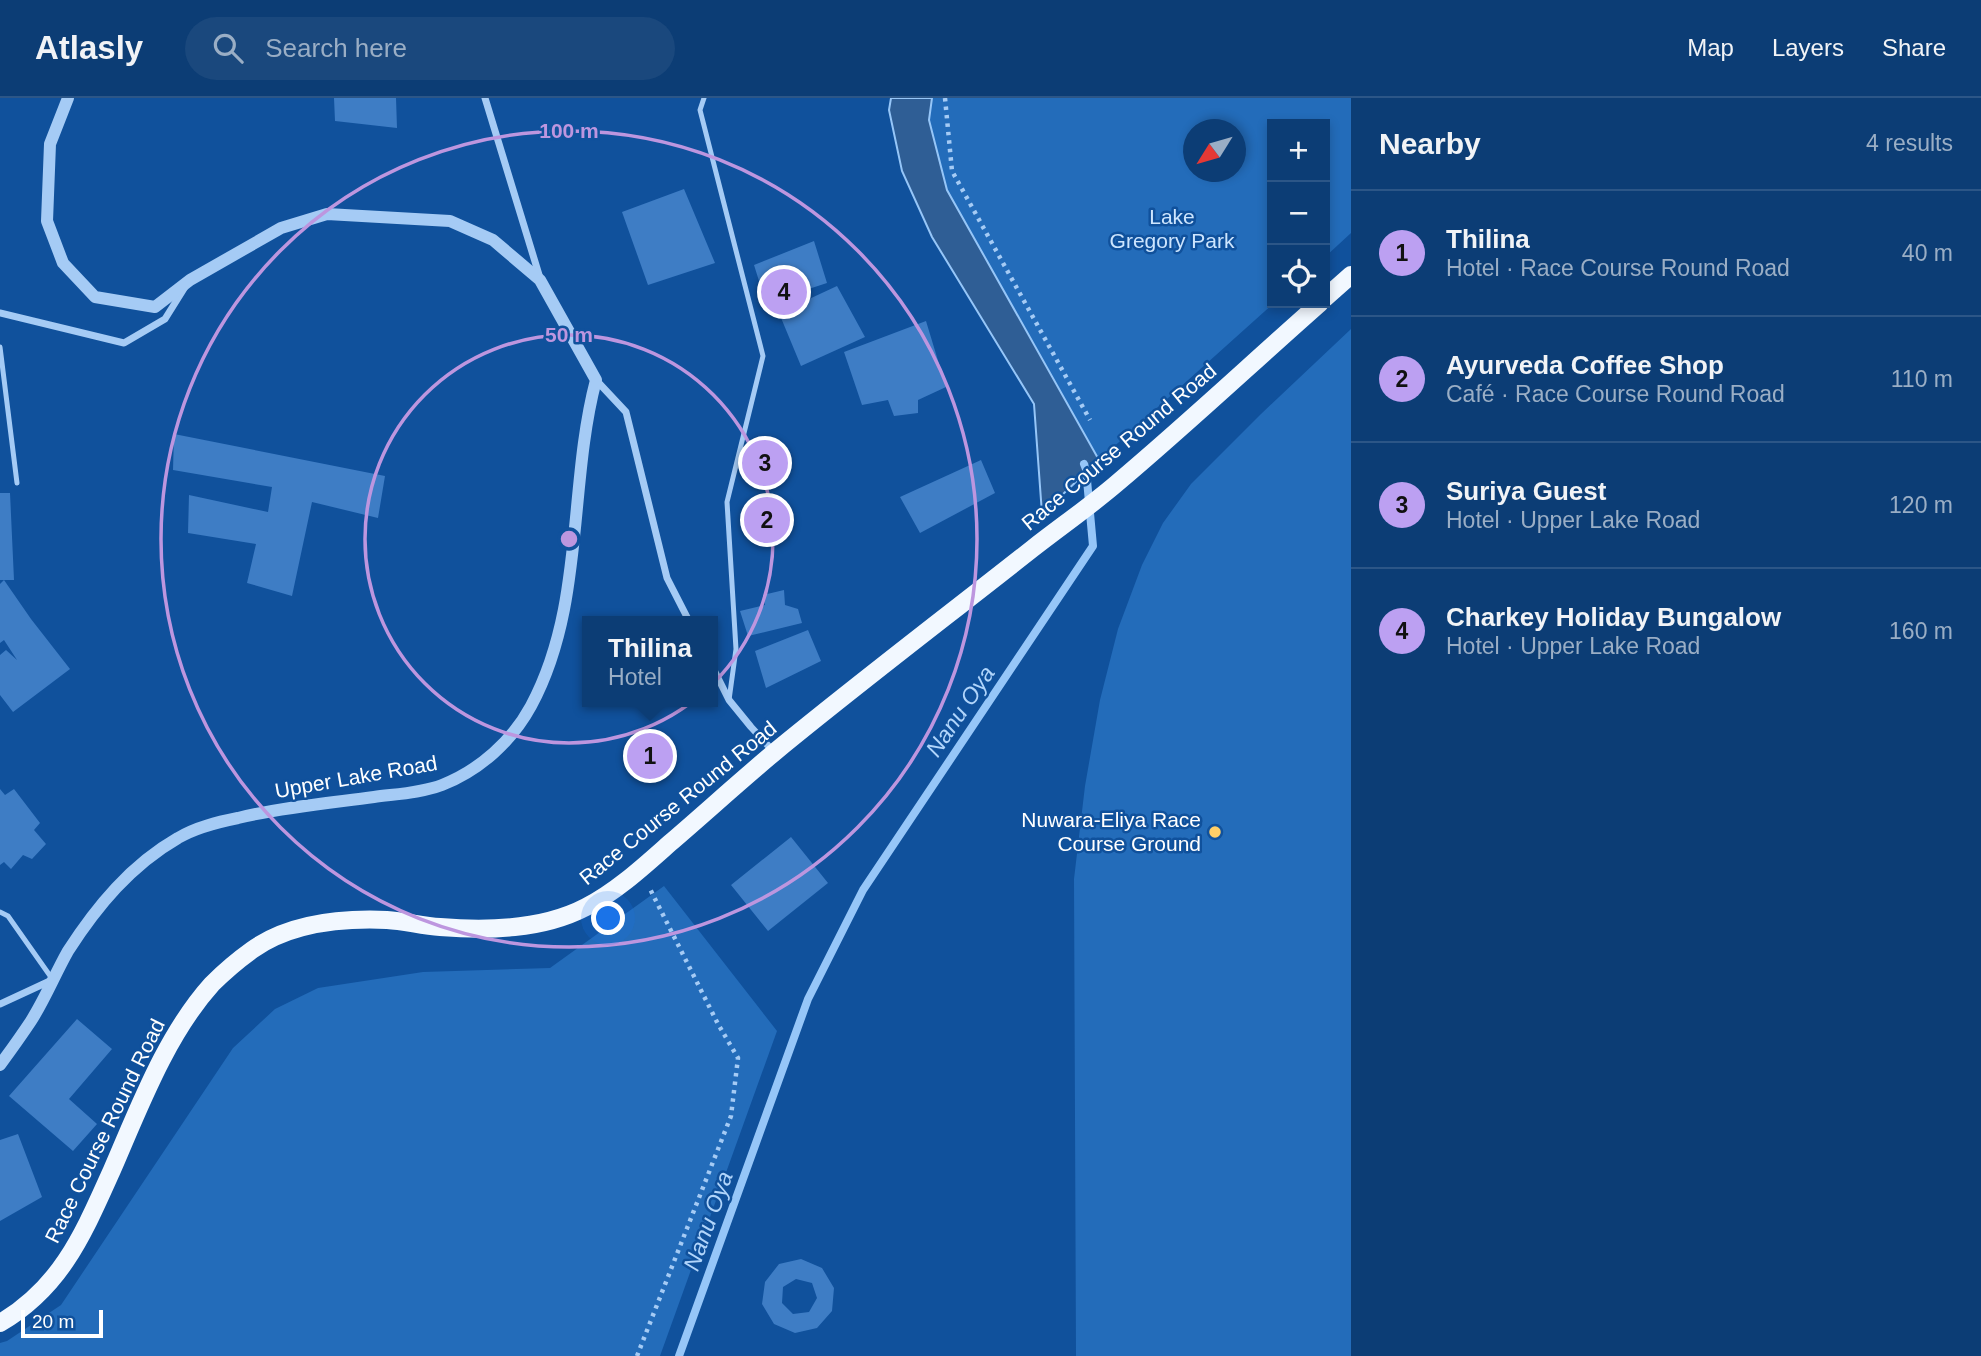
<!DOCTYPE html>
<html lang="en">
<head>
<meta charset="utf-8">
<style>
	:root { --surface:#0c3d75; --page:#1a487d; --text:#f1f3f6; --muted:#9aaec5; --line:#2c5687; --accent:#bca0f2 }
	body { margin:0; font-family:Helvetica,sans-serif; background:var(--page); color:var(--text) }
	.controls { position:absolute; right:21px; top:21px; display:grid; overflow:hidden; border-radius:0px; box-shadow:0 4px 10px #0003 }
	.controls button { width:63px; height:63px; display:grid; place-items:center; padding:0; border:0; border-bottom:2px solid var(--line); background:var(--surface); color:var(--text); font:35px sans-serif }
	.compass { position:absolute; left:1183px; top:21px; width:63px; height:63px; border-radius:50%; background:var(--surface); box-shadow:0 4px 10px #0003; rotate:233deg }
	.scale { position:absolute; left:21px; bottom:18px; width:82px; box-sizing:border-box; padding-left:7px; border:4px solid #fff; border-top:0; font-size:19px; line-height:24px; white-space:nowrap; color:#fff; -webkit-text-stroke:5px #10519c; paint-order:stroke }
	.you { position:absolute; left:609px; top:821px; width:24px; height:24px; margin:-18px; border:5px solid #fff; border-radius:50%; background:#1a73e8; box-shadow:0 0 0 10px #1a73e833 }
	.badge { display:grid; place-items:center; width:46px; height:46px; border-radius:50%; background:var(--accent); color:#111; font-size:23px; font-weight:700 }
	.pin { position:absolute; translate:-50% -50%; border:4px solid #fff; box-shadow:0 2px 7px #0006 }
	.popup { position:absolute; left:582px; top:518px; width:136px; height:91px; box-sizing:border-box; display:grid; place-content:center; border-radius:0px; background:var(--surface); filter:drop-shadow(0 2px 5px #0005); font-size:23px; white-space:nowrap; color:var(--muted) }
	.popup b { font-size:26px; color:var(--text) }
	.popup::after { content:''; position:absolute; left:50%; top:100%; margin-left:-14px; border:14px solid transparent; border-top-color:var(--surface) }
	.list { margin:0; padding:0; list-style:none }
	h2 { display:flex; justify-content:space-between; align-items:center; height:91px; margin:0; padding:0 28px; font-size:30px }
	h2 small { font-size:23px; font-weight:400; color:var(--muted) }
	.list li { display:grid; grid-template-columns:46px 1fr auto; gap:21px; align-items:center; box-sizing:border-box; height:126px; padding:0 28px; border-top:2px solid var(--line) }
	.list b { display:block; font-size:26px; white-space:nowrap }
	.list p { margin:0; font-size:23px; white-space:nowrap; color:var(--muted) }
	.list em { font-size:23px; font-style:normal; color:var(--muted) }
	.icon { flex:none; width:38px; height:38px; fill:none; stroke:currentColor; stroke-width:2; stroke-linecap:round; stroke-linejoin:round }
	.map { position:relative; flex:none; width:1351px; height:1258px; overflow:hidden }
	header { display:flex; align-items:center; gap:42px; box-sizing:border-box; height:98px; padding:0 35px; background:var(--surface); border-bottom:2px solid var(--line) }
	header strong { font-size:33px }
	nav { display:flex; gap:38px; margin-inline-start:auto; font-size:24px }
	.search { width:490px; height:63px; background:var(--page); display:flex; align-items:center; gap:18px; box-sizing:border-box; padding:0 24px; border-radius:38px; color:var(--muted); font-size:26px }
	main { display:flex }
	aside { flex:1; background:var(--surface) }
	.map>svg:first-child { display:block }
	.green { fill:#236cba; fill-rule:evenodd }
	.water { fill:#2f5e95; stroke:#96c6f8; stroke-width:2 }
	.lines { fill:none; stroke-linecap:round; stroke-linejoin:round }
	.stream { stroke:#96c6f8; stroke-width:8 }
	.building { fill:#3e7dc5; fill-rule:evenodd }
	.path { stroke:#a5cbf5; stroke-width:4.5; stroke-dasharray:3.5 5; stroke-linecap:butt }
	.service { stroke:#a5cbf5; stroke-width:5 }
	.minor { stroke:#a5cbf5; stroke-width:7 }
	.tertiary { stroke:#a5cbf5; stroke-width:12 }
	.primary { stroke:#f2f8ff; stroke-width:18 }
	.ring { fill:none; stroke:#bd96df; stroke-width:3.5 }
	.poi-dot { fill:#ffcf68; stroke:#10519c; stroke-width:2.5 }
	.labels { text-anchor:middle; stroke-width:5; stroke-linejoin:round; paint-order:stroke }
	.park-label { font-size:21px; fill:#cde5fe; stroke:#10519c }
	.street-label { font-size:21px; fill:#fff; stroke:#10519c }
	.poi-label { font-size:21px; fill:#fff; stroke:#10519c; text-anchor:end }
	.water-label { font-size:23px; font-style:italic; fill:#b1d5fb; stroke:#10519c }
	.centre { fill:#bd96df; stroke:#10519c; stroke-width:3.5 }
	.ring-label { font-size:21px; text-anchor:middle; font-weight:bold; fill:#bd96df; stroke:#10519c; stroke-width:5; stroke-linejoin:round; paint-order:stroke }
</style>
</head>
<body>
<header>
<strong>Atlasly</strong>
<div class="search"><svg class="icon" aria-label="search" viewBox="0 0 24 24"><circle cx="10" cy="10" r="6"/><path d="M15 15l6 6"/></svg>Search here</div>
<nav><a>Map</a><a>Layers</a><a>Share</a></nav>
</header>
<main>
<div class="map">
<svg width="1351" height="1258" viewBox="0 0 1351 1258">
	<rect width="100%" height="100%" fill="#10519c"/>
	<!-- green -->
	<path class="green" d="M932,0H1351V135L1325,159V26H1272L1274,205L1099,362L947,92L929,22ZM1194,32H1236V74H1194Z
		M1351,231V1258H1076L1074,781L1085,688L1100,602L1118,531L1142,467L1163,425L1191,386L1261,316Z
		M664,788L777,933L660,1258H0V1245L7,1243L61,1207L233,950L275,911L318,890L423,874L550,870Z"/>
	<!-- water -->
	<path class="water" d="M891,0H932L929,22L947,92L1099,362L1042,416L1034,306L932,139L902,73L889,12Z"/>
	<g class="lines">
		<!-- stream -->
		<path class="stream" d="M679,1258L808,901L863,792L1093,448L1086,371L1084,366"/>
	</g>
	<!-- building -->
	<path class="building" d="M334,0H396L397,30L335,23Z
		M684,91L715,165L648,187L622,114Z
		M814,143L827,185L766,205L754,167Z
		M837,188L865,239L801,268L779,215Z
		M926,223L946,289L918,302V315L894,318L888,302L862,307L844,254Z
		M174,336L385,378L378,420L312,404L292,498L247,485L256,446L188,435L189,397L268,414L272,389L173,372Z
		M981,362L995,395L920,435L900,399Z
		M0,395H10L14,482H0Z
		M4,482L31,521L70,571L13,614L0,597V557L6,552L17,562L4,542L0,545V486Z
		M784,492L785,507L798,511L802,525L748,538L740,513L765,507L763,497Z
		M808,532L821,563L766,590L755,553Z
		M0,691L5,697L14,691L40,725L34,732L46,746L32,761L23,757L11,771L4,764L0,767Z
		M791,739L828,785L768,833L731,787Z
		M77,921L112,951L69,1001L97,1026L73,1053L9,998Z
		M18,1036L42,1099L0,1123V1042Z
		M801,1161L822,1170L834,1190L832,1213L817,1230L795,1235L774,1226L762,1206L765,1184L779,1166ZM796,1181L812,1185L817,1200L809,1214L793,1216L782,1205L783,1189Z"/>
	<g class="lines">
		<!-- path -->
		<path class="path" d="M945,0L952,73L1090,322
			M637,1258L731,1018L738,960L718,926L650,791"/>
		<!-- service -->
		<path class="service" d="M704,0L700,12L763,258L727,404L736,551L729,602
			M0,249L17,385
			M0,814L8,818L53,882"/>
		<!-- minor -->
		<path class="minor" d="M485,0L540,180
			M0,215L124,245L165,221L185,189
			M596,282L626,314L667,480L689,523
			M713,570L729,602L751,629L774,654
			M0,906L52,882"/>
		<!-- tertiary -->
		<path class="tertiary" d="M0,967C11,952 21,938 31,923C45,901 55,876 68,853C97,808 131,767 178,740C196,729 218,724 238,720C283,709 329,705 374,699C396,696 421,695 442,687C480,672 512,643 531,608C585,508 568,388 596,282L540,182L493,142L450,123L327,116L281,130L190,182L155,209L95,199L63,165L47,123L50,46L68,0"/>
		<!-- primary -->
		<path class="primary" d="M1325,200L1351,177
			M0,1225C62,1189 84,1134 112,1072C139,1010 166,937 212,886C224,874 238,862 252,852C290,825 341,820 387,822C405,823 422,828 440,829C488,833 542,832 586,809C617,793 644,768 670,745C705,715 740,683 776,653C860,584 947,518 1032,451C1060,429 1089,409 1116,386C1185,328 1252,265 1320,205"/>
	</g>
	<!-- distance rings -->
	<g class="ring">
		<circle cx="569" cy="441" r="204"/>
		<circle cx="569" cy="441" r="408"/>
	</g>
	<!-- markers -->
	<circle class="poi-dot" cx="1215" cy="734" r="7"/>
	<g class="labels">
		<!-- park labels -->
		<g class="park-label">
			<text x="1172" y="126">Lake<tspan x="1172" dy="24">Gregory Park</tspan></text>
		</g>
		<!-- street labels -->
		<g class="street-label">
			<text transform="translate(1119 349) rotate(-40)" y="7">Race Course Round Road</text>
			<text transform="translate(356 679) rotate(-10)" y="7">Upper Lake Road</text>
			<text transform="translate(678 705) rotate(-39)" y="7">Race Course Round Road</text>
			<text transform="translate(105 1033) rotate(-64)" y="7">Race Course Round Road</text>
		</g>
		<!-- poi labels -->
		<g class="poi-label">
			<text x="1201" y="729">Nuwara-Eliya Race<tspan x="1201" dy="24">Course Ground</tspan></text>
		</g>
		<!-- water labels -->
		<g class="water-label">
			<text transform="translate(960 613) rotate(-56)" y="8">Nanu Oya</text>
			<text transform="translate(708 1123) rotate(-70)" y="8">Nanu Oya</text>
		</g>
	</g>
	<circle cx="569" cy="441" r="10" class="centre"/>
	<g class="ring-label">
		<text x="569" y="40">100 m</text>
		<text x="569" y="244">50 m</text>
	</g>
</svg>
<div class="controls">
<button>+</button>
<button>−</button>
<button><svg class="icon" aria-label="locate" viewBox="0 0 24 24"><circle cx="12" cy="12" r="6"/><path d="M12 2v4M12 18v4M2 12h4M18 12h4"/></svg></button>
</div>
<svg class="compass" viewBox="-18 -18 36 36"><path d="M0-13l5 13h-10z" fill="#e53935"/><path d="M0 13l5-13h-10z" fill="#9aaec5"/></svg>
<div class="scale">20 m</div>
<div class="you"></div>
<div class="pin badge" style="left:650px;top:658px">1</div>
<div class="popup"><b>Thilina</b>Hotel</div>
<div class="pin badge" style="left:767px;top:422px">2</div>
<div class="pin badge" style="left:765px;top:365px">3</div>
<div class="pin badge" style="left:784px;top:194px">4</div>
</div>
<aside>
<h2>Nearby<small>4 results</small></h2>
<ul class="list">
<li><span class="badge">1</span><div><b>Thilina</b><p>Hotel · Race Course Round Road</p></div><em>40 m</em></li>
<li><span class="badge">2</span><div><b>Ayurveda Coffee Shop</b><p>Café · Race Course Round Road</p></div><em>110 m</em></li>
<li><span class="badge">3</span><div><b>Suriya Guest</b><p>Hotel · Upper Lake Road</p></div><em>120 m</em></li>
<li><span class="badge">4</span><div><b>Charkey Holiday Bungalow</b><p>Hotel · Upper Lake Road</p></div><em>160 m</em></li>
</ul>
</aside>
</main>
</body>
</html>
